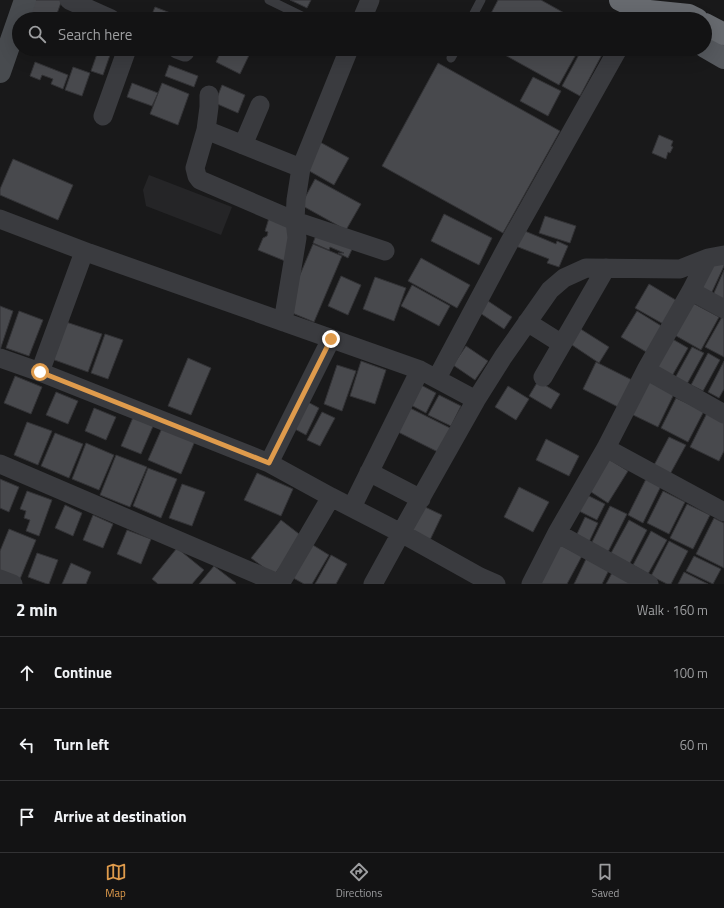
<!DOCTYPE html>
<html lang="en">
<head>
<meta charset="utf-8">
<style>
	:root { --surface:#131314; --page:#202022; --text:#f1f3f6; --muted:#9d9ea0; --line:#323234; --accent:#df9b4c }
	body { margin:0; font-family:"Titillium Web",sans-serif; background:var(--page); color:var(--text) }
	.stop { position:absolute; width:12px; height:12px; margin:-9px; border:3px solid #df9b4c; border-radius:50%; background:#fff }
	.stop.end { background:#df9b4c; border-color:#fff; box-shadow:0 1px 4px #0008 }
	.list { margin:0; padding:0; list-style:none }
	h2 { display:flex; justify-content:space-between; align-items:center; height:52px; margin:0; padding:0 16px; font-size:17px }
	h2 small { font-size:13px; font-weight:400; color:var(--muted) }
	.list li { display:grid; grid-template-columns:26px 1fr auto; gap:12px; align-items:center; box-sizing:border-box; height:72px; padding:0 16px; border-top:1px solid var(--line) }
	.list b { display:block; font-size:15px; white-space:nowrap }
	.list em { font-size:13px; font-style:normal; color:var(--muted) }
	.icon { flex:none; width:22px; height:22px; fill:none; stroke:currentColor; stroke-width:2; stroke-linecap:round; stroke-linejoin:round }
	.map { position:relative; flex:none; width:724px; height:584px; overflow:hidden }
	.search { position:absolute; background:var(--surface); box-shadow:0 4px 16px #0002; left:12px; right:12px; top:12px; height:44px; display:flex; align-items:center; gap:10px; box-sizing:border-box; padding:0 14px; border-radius:22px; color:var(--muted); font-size:15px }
	.sheet { height:268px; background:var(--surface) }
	nav { display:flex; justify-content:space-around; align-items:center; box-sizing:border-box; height:56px; border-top:1px solid var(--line); background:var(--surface); font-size:11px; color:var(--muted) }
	nav a { display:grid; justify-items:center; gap:2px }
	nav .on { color:var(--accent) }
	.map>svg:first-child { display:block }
	.built { fill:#252527 }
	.building { fill:#48494d; stroke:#333336 }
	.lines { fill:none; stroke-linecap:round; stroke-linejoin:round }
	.lane { stroke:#3a3b3f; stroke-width:9 }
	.street { stroke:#3a3b3f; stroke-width:19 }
	.secondary { stroke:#484b4f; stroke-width:22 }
	.primary { stroke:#56595e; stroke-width:22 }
	.highway { stroke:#676a6f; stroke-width:22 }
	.route { stroke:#df9b4c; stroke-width:5 }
</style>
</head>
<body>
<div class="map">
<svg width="724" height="584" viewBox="0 0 724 584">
	<rect width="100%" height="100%" fill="#19191a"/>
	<!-- built -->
	<path class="built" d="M149,175L232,207L221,235L146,206L143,190Z"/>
	<!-- building -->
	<path class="building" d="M31,0H62L55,19H24Z
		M290,0H311L307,8Z
		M498,0H541L575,19H488Z
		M76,7L91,19H72Z
		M155,7L173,14L171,19H150Z
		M222,49H252L240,74L216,62Z
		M494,49H579L559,85Z
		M582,49H605L580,96L562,86Z
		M98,51L110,55L103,75L91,71Z
		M35,62L68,75L63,89L51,84L53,79L42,75L40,80L30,76Z
		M438,63L560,131L503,233L382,166Z
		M169,65L198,76L194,87L165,76Z
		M73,67L90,73L82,96L65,90Z
		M533,77L561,91L548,116L520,101Z
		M132,83L158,93L152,106L127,97Z
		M162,83L189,94L178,125L150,114Z
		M222,85L245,95L238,113L215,103Z
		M659,135L673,141L671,146L673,147L670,153L668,152L666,159L652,153Z
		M318,141L349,158L334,185L304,168Z
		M13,159L73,185L58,220L0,195V189Z
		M315,179L361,204L346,230L301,205Z
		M444,214L492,238L479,265L431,241Z
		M545,216L576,226L570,243L539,233Z
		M269,218L293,225L285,261L258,250L263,238L267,236L268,232L265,231Z
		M520,229L556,244L557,241L568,246L559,267L547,263L549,259L513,245Z
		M318,230L354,245L348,258L338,253H344L330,247L329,250L313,243Z
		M313,244L342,256L314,322L285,310Z
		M421,258L470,285L457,308L408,281Z
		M713,258L724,263V266L711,294L699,288Z
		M724,270V300L713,295Z
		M341,276L361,285L348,315L328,306Z
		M375,277L406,288L394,321L363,309Z
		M649,284L679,302L665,325L635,308Z
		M412,285L450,306L439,326L401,306Z
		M485,299L512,317L504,329L477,311Z
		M689,301L719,317L701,350L671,333Z
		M0,306L13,311L0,350Z
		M19,311L43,320L29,356L6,348Z
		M637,311L663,327L648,353L621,337Z
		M723,315L724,316V357L705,347Z
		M63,321L102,334L88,372L49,358Z
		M579,328L609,347L599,363L569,343Z
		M105,334L123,340L108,379L91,373Z
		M669,337L688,348L672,376L653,365Z
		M466,346L488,361L475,380L453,365Z
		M692,347L704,353L687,384L675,378Z
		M708,353L720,360L703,391L691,385Z
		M188,358L211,368L191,415L168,406Z
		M361,361L386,370L375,404L350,396Z
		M724,361V389L719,398L708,392Z
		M596,362L632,380L618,407L583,389Z
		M337,365L356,371L342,411L324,404Z
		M15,376L42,387L31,414L4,403Z
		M646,380L674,394L658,427L629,413Z
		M538,381L560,394L551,409L529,396Z
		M419,384L436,393L426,413L409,404Z
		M508,386L529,399L516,420L495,407Z
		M56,392L78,401L68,424L46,415Z
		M439,395L461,406L451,426L428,415Z
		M676,398L704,411L688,442L661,428Z
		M304,400L319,408L306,435L291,427Z
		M406,406L452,429L440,453L394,430Z
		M94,408L116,417L106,440L85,431Z
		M322,412L335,418L320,446L307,440Z
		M707,413L724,422V451L719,461L690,447Z
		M134,415L154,424L141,454L121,446Z
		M27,422L52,431L38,465L14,455Z
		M162,428L195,441L181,474L148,460Z
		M55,433L83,444L69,478L41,466Z
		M669,437L686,445L669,476L653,467Z
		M546,439L579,456L569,476L536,460Z
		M86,443L114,455L99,490L72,479Z
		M116,455L147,467L130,507L100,495Z
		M607,458L628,471L608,503L588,490Z
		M148,468L177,479L161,518L133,506Z
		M257,473L293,489L281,516L244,500Z
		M0,479L19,487L9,512L0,508Z
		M646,479L661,486L643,523L628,515Z
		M182,484L205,492L192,526L169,518Z
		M519,487L549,502L533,532L504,517Z
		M27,491L52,500L39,536L26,531L30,520L24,518L26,511L20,509Z
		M663,491L685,502L669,534L647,523Z
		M585,494L605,504L597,520L577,510Z
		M687,504L710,515L693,549L670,538Z
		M65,505L82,513L73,536L55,528Z
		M423,506L442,515L430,540L411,531Z
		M610,506L627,514L607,554L590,546Z
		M93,515L113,524L103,548L83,540Z
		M585,517L598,523L589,542L576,536Z
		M714,518L724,523V568L696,554Z
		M281,520L303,537L274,575L251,558Z
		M629,520L647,530L629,565L610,555Z
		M9,529L36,540L20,579L0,571V551Z
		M127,530L151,539L141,564L117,554Z
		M651,531L667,540L648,574L633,565Z
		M669,541L688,551L671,584H667L651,576Z
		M308,542L329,555L312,584H304L288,575Z
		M556,543L582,556L567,584H536Z
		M177,548L204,570L192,584H158L152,579Z
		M37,553L58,560L49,584H47L28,577Z
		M331,555L347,564L336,584H315Z
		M694,556L721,569L713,584L686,571Z
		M586,559L609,570L602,584H574Z
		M71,563L91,572L86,584H62Z
		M214,566L236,583L235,584H199Z
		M613,571L634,584H606Z
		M684,572L708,584H678Z"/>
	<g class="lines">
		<!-- lane -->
		<path class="lane" d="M269,0L308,19
			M349,19L363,16
			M471,19L481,0
			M451,58L456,49"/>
		<!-- street -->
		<path class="street" d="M69,0L111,19
			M362,19L370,0
			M177,49L185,52
			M209,95V107L206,130L195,168L197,176L200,180L295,221L385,251
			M103,116L127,49
			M206,130L301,168
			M243,145L260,105
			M0,219L89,253L420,370L476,400
			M691,291L724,309
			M283,322L297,238L295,221L296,200L301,168L349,49
			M527,322L562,344
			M0,358L40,372L269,463L331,497L401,533L480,577L496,584
			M646,370L691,291L708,258
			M40,372L84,252
			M543,377L606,268
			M437,378L509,243L618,49
			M606,448L724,512
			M269,463L331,339
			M0,464L280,584
			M369,472L421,499
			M352,507L420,370
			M557,533L649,584
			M0,579L13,584
			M280,584L331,497
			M373,584L401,533L476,400L503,357L550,290L564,278L586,268L680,269L708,258L724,255
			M531,584L557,533L606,448L646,370L724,414"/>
		<!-- secondary -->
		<path class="secondary" d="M0,72L25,0"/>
		<!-- primary -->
		<path class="primary" d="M705,47L724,58"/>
		<!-- highway -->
		<path class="highway" d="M620,0L640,10L689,15L697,19
			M705,24L724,34"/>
	</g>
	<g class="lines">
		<!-- route -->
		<path class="route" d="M40,372L269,463L331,339"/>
	</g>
</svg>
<div class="stop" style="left:40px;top:372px"></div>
<div class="stop end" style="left:331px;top:339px"></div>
<div class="search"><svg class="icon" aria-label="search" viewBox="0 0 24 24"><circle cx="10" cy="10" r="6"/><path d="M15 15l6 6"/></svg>Search here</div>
</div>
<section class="sheet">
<h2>2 min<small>Walk · 160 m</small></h2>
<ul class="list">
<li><svg class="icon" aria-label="ahead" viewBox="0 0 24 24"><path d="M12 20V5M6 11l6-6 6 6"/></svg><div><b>Continue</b></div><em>100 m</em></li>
<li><svg class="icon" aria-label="left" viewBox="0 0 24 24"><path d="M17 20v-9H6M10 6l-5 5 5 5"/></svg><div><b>Turn left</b></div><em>60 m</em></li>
<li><svg class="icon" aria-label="arrive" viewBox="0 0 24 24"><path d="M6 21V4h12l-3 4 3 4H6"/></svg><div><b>Arrive at destination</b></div></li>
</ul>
</section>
<nav>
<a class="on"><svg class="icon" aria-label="map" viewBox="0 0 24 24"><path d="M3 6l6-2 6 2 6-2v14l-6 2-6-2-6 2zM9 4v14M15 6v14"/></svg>Map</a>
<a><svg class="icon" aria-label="directions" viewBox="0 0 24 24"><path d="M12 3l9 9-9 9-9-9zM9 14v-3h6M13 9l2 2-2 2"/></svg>Directions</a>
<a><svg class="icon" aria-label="saved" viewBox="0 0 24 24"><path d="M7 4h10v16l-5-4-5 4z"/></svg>Saved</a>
</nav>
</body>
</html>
